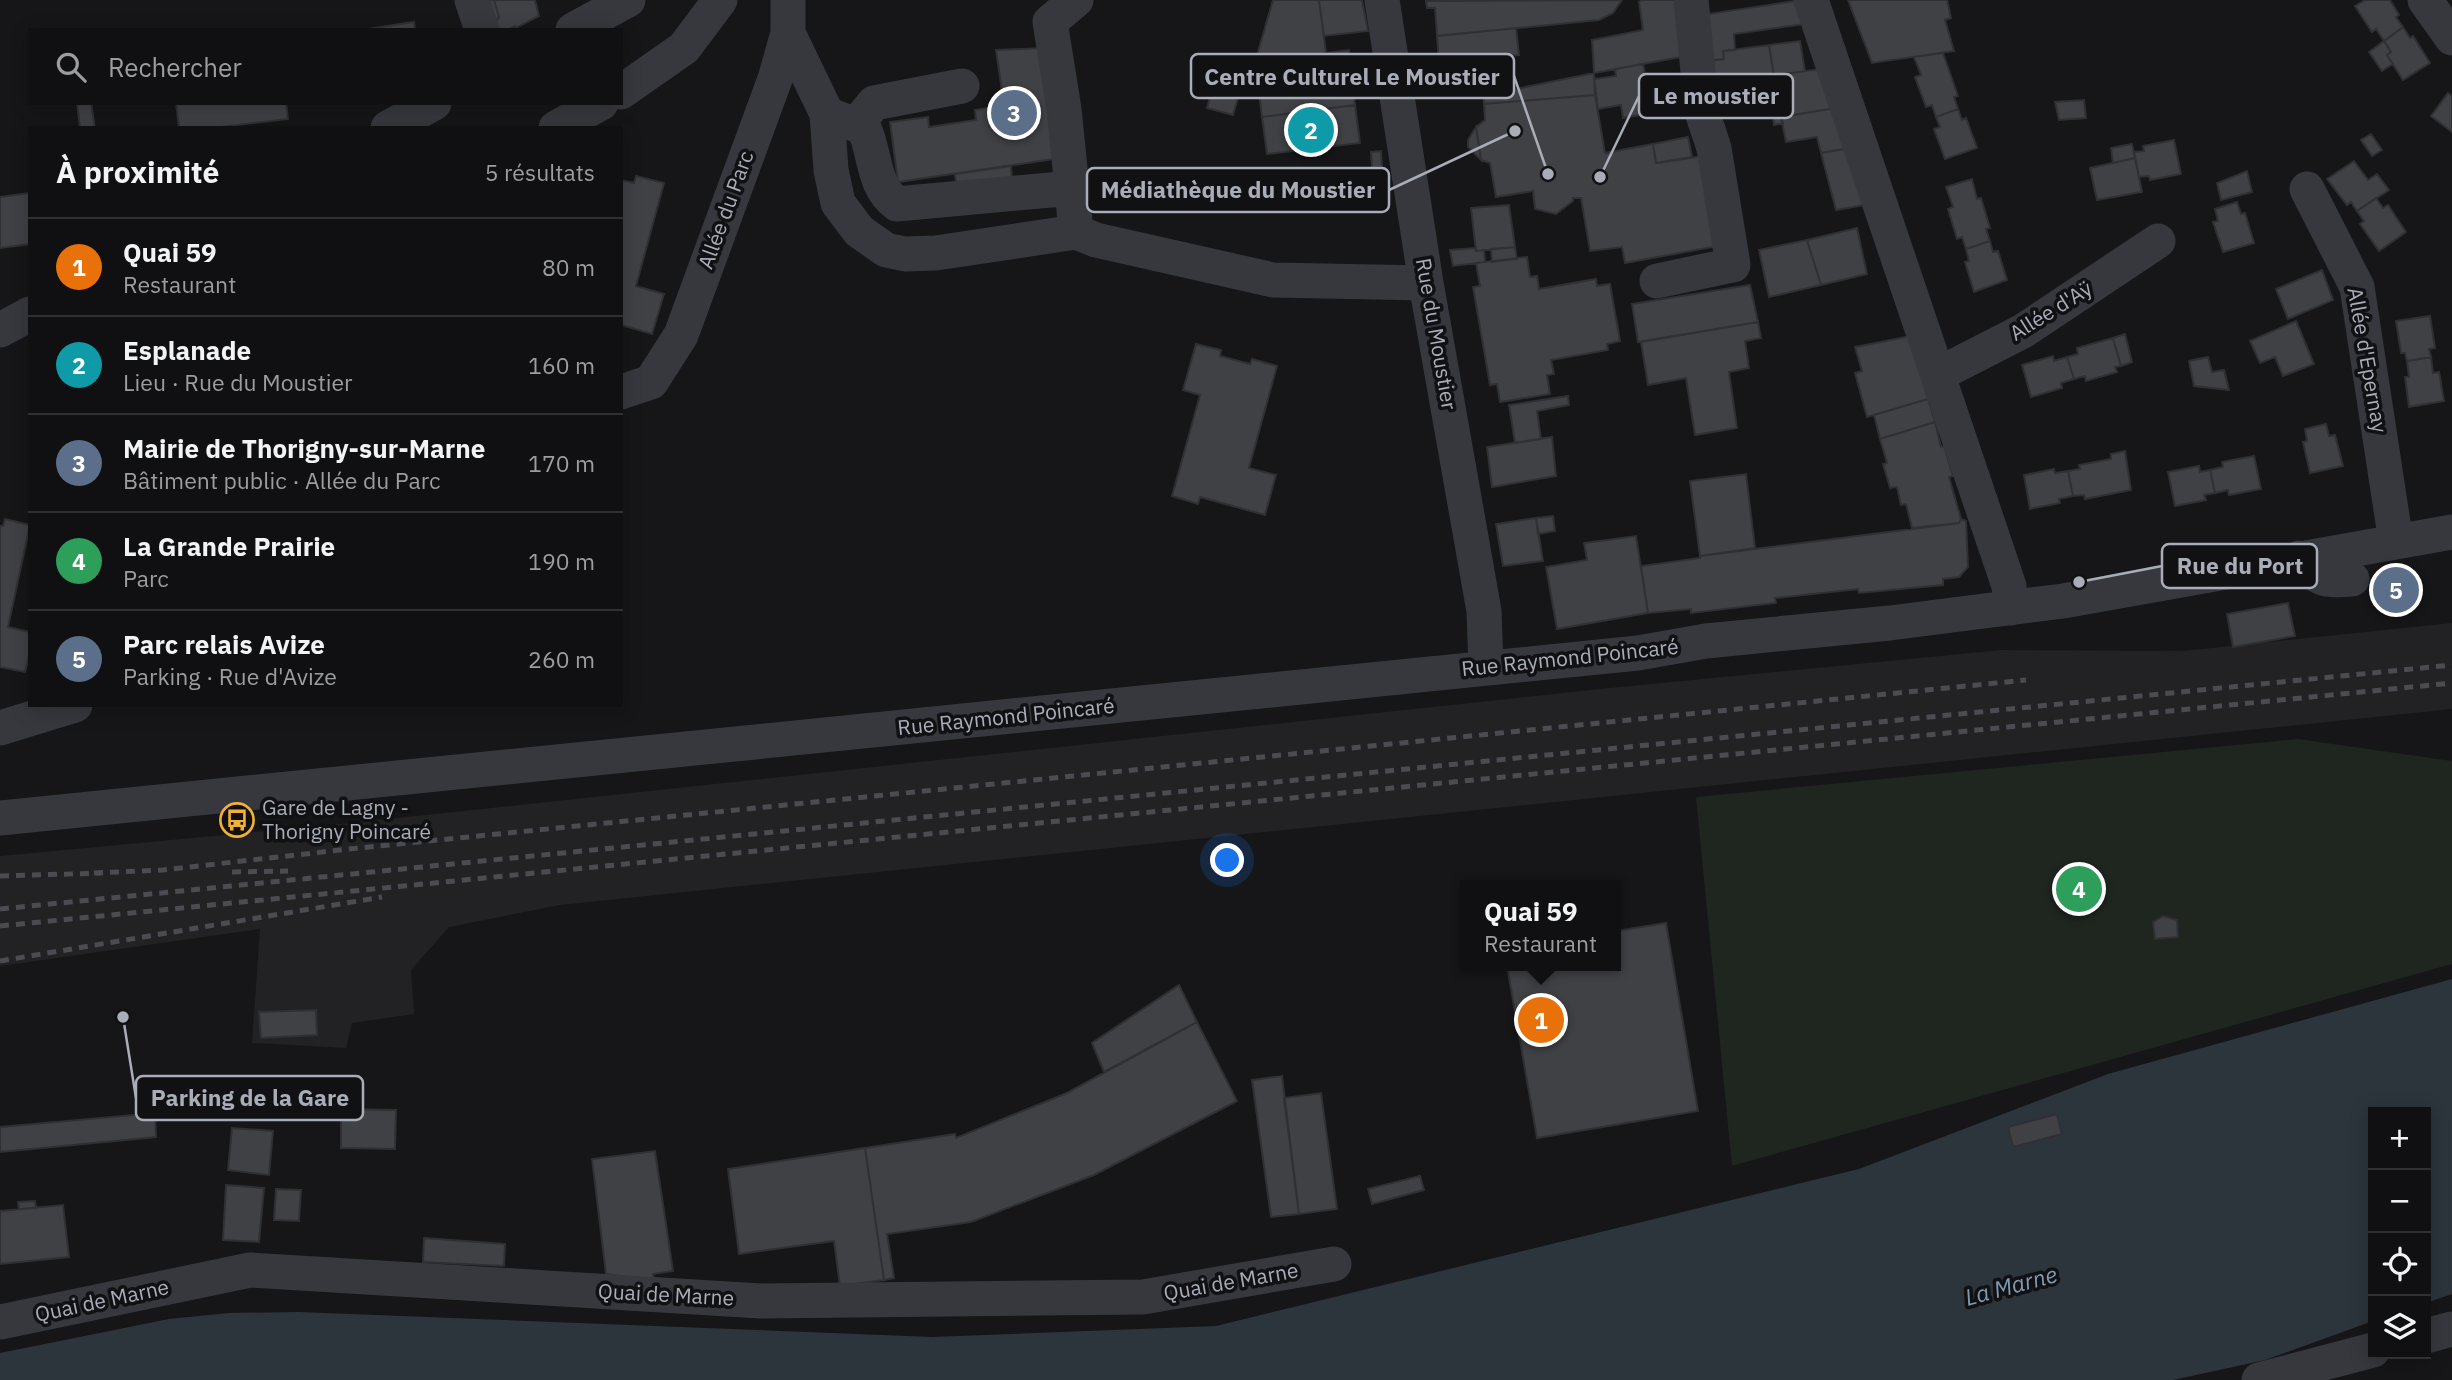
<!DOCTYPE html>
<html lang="fr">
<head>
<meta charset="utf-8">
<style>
	:root { --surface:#101012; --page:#19191b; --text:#f1f3f6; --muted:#9c9d9f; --line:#303032; --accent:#d93025 }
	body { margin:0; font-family:"IBM Plex Sans",sans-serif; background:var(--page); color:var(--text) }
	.controls { position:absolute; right:21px; bottom:21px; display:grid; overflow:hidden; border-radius:0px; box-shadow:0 4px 18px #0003 }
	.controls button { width:63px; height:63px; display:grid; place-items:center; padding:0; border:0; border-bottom:2px solid var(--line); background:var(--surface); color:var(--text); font:35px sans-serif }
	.you { position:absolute; left:1228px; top:861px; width:24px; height:24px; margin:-18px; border:5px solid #fff; border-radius:50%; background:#1a73e8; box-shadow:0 0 0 10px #1a73e833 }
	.badge { display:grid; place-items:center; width:46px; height:46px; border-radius:50%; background:var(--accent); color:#fff; font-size:23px; font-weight:700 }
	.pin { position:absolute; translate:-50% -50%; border:4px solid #fff; box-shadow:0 2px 7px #0006 }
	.popup { position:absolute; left:1460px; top:880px; width:161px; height:91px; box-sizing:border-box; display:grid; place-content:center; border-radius:0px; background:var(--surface); filter:drop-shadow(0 2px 5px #0005); font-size:23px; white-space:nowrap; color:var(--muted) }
	.popup b { font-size:26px; color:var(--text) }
	.popup::after { content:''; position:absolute; left:50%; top:100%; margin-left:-14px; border:14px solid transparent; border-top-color:var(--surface) }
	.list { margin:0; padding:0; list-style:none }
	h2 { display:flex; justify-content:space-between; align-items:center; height:91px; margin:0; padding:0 28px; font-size:30px }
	h2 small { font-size:23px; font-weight:400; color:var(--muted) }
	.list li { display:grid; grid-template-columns:46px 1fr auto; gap:21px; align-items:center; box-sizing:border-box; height:98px; padding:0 28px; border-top:2px solid var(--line) }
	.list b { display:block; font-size:26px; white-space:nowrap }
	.list p { margin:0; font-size:23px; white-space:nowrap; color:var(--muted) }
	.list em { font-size:23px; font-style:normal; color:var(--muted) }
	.icon { flex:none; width:38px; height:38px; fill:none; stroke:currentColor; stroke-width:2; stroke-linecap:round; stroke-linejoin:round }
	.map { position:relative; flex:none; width:2452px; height:1380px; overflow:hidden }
	.search { position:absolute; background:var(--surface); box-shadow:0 4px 18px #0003; left:28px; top:28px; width:595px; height:77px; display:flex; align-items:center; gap:18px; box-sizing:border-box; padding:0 24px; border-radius:0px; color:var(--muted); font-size:26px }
	.panel { position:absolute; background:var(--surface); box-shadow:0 4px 18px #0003; left:28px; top:126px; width:595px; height:581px; border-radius:0px }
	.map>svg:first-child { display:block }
	.built { fill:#222225 }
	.green { fill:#1e261f }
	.water { fill:#2c353c }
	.building { fill:#404145; stroke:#303034; stroke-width:2 }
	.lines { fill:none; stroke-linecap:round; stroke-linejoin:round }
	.minor { stroke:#37383d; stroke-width:35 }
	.rail { stroke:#4a4c52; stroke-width:5; stroke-dasharray:9 7; stroke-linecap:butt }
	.labels { text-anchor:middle; stroke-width:7; stroke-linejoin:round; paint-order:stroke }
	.street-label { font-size:21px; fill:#a8adb8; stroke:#111113 }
	.poi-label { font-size:21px; fill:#a8adb8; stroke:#111113; text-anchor:start }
	.water-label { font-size:23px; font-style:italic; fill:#7f9bb3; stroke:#111113 }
	.leader { fill:none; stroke:#a8adb8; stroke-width:2.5 }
	.callout-dot { fill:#a8adb8; stroke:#111113; stroke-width:2.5 }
	.callout { fill:#111113; stroke:#a8adb8; stroke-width:2.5 }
	.callout-label { font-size:23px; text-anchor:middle; font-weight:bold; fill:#a8adb8 }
</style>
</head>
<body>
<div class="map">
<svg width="2452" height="1380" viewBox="0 0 2452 1380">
	<rect width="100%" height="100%" fill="#161618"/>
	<!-- built -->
	<path class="built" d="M2452,623V709L560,905L449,927L411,970L414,1014L352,1023L346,1048L252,1043L260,929L0,966V856L361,822L1600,689L2002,650L2183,651Z"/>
	<!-- green -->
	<path class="green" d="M2298,739L2452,761V964L1732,1166L1696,797Z"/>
	<!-- water -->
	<path class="water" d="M2452,979V1294L2426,1303V1112H2373V1321L2265,1360L2173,1380H0V1353L169,1319L229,1313L299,1312L932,1337L1216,1326L1859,1169L2108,1074Z"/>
	<!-- building -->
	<path class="building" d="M489,0H494L499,17L496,22Z
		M494,0H535L539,16L516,28L515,26L508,30H499L496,22L499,17Z
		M1273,0H1319L1326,53L1349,50L1355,105L1262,117L1255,62Z
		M1319,0H1362L1368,31L1324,36Z
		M1622,0L1613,13L1599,20L1437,36L1435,8H1427L1426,1Z
		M1642,0H1675L1681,57L1594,73L1592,40L1643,30L1639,2Z
		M1848,0H1947L1951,18L1945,20L1954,51L1872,63Z
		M2365,0H2390L2399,15L2396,17L2403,27L2384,41L2376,29L2372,32L2355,6Z
		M1795,1L1805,24L1734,34L1735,50L1723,51L1724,59L1706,61L1701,15Z
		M414,22L415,30H361Z
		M2403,27L2410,38L2413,36L2430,63L2403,80L2387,55L2391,52L2384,41Z
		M1516,28L1519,55L1505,56L1511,90L1594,73L1595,95L1484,104L1480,58L1439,63L1437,36Z
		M1800,41L1805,71L1774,76L1769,45Z
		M2384,41L2391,52L2387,55L2393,64L2382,71L2369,52Z
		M1769,45L1774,76L1705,85L1702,62L1724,59L1723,51Z
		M1042,48L1061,158L898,182L890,122L928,117L929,127L976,120L975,110L1004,105L996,50Z
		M1943,53L1958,96L1954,97L1958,109L1936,117L1932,105L1926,107L1915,77L1921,75L1914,57Z
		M1643,64L1649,94L1684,88L1686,107L1623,118L1621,105L1598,109L1594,79L1616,76L1615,69Z
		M1821,69L1836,108L1781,117L1783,123L1774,125L1773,117L1769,118L1767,89L1783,86L1782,74Z
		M1217,70L1244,77L1233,115L1207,108Z
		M2448,93L2452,96V132L2431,116Z
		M1595,95L1605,153L1653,144L1656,163L1704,156L1718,246L1625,263L1622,247L1590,251L1581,198H1573V201L1556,214L1535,209L1533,191L1496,197L1490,163L1481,160L1476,127L1485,120L1484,104Z
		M2084,100L2086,118L2059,120L2055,102Z
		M77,103H91L95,128H80Z
		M176,103H286L288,119L213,128H179Z
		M1355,105L1360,143L1267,154L1262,117Z
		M1836,108L1850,148L1821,153L1817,137L1786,142L1781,117Z
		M1958,109L1962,120L1966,118L1977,148L1945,159L1934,129L1940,127L1936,117Z
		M1476,127L1481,160L1468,147V140Z
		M2371,134L2382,150L2372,156L2361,140Z
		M1688,137L1692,157L1656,163L1653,144Z
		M2174,140L2181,174L2150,180L2149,176L2139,177L2134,152L2144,151L2143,146Z
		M2132,144L2135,158L2113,163L2111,148Z
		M1850,148L1870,204L1836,210L1821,153Z
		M1381,151L1382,167L1372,168L1371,152Z
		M2135,158L2142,192L2097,200L2090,168Z
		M2354,161L2368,180L2377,174L2389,190L2357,211L2351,202L2347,205L2327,179Z
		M1011,166L1012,181L957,189L955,174Z
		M2247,171L2252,192L2221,200L2217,183Z
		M636,176L664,183L636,286L664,294L652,334L621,325V180L634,183Z
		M1972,179L1977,199L1981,198L1990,228L1986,229L1990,241L1966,249L1962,237L1957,239L1948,209L1953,207L1946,187Z
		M30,193V244L0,248V197Z
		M2376,198L2383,208L2388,205L2406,232L2379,251L2360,224L2364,221L2357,211Z
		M2237,202L2241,214L2245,213L2254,243L2223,252L2213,222L2218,221L2215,209Z
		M1509,205L1515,247L1476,251L1471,208Z
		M1857,228L1867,274L1821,285L1807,240Z
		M1807,240L1821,285L1769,297L1759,250Z
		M1990,241L1993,252L1998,251L2007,280L1974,292L1965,262L1969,261L1966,249Z
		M1515,247L1517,259L1492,262L1491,249Z
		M1476,248V251L1484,250L1485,262L1453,266L1450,250Z
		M1527,257L1530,277L1537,276L1539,289L1596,279L1597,286L1610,284L1620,341L1607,344L1608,350L1551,360L1554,374L1547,375L1550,394L1500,402L1497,384L1490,385L1473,287L1480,286L1476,263Z
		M2322,270L2333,300L2288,319L2276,289Z
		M1750,285L1758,322L1638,342L1632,304Z
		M2430,316L2435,348L2429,349L2431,357L2407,361L2405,353H2401L2396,321Z
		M2296,321L2314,364L2283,376L2275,357L2260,363L2250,341Z
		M1758,322L1761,338L1745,341L1749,368L1729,372L1737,428L1695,435L1686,378L1648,385L1641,342Z
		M2125,334L2132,362L2121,366L2113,338Z
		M1911,336L1928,399L1867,417L1855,373L1862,371L1855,347Z
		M2113,338L2121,366L2115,367L2117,372L2086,381L2085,376L2074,379L2067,357L2078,354L2077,348Z
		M1196,344L1221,350L1220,356L1250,364L1252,359L1277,366L1249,468L1276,475L1265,515L1200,497L1198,504L1172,496L1200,395L1183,390Z
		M2053,356L2054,361L2067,357L2074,379L2061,383L2062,388L2031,397L2022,365Z
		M2208,357L2212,372L2224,370L2229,390L2194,386L2189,361Z
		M2431,357L2433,373L2439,372L2444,401L2409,407L2405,377H2409L2407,361Z
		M1568,396L1569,405L1537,411L1541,439L1515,443L1509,405Z
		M1928,399L1935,422L1880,439L1874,415Z
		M1935,422L1941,447L1944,446L1953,476L1949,477L1961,519L1959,523L1912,528L1906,504L1901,505L1897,487L1890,488L1883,464L1887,463L1880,439Z
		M2326,424L2329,436L2335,435L2343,466L2310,473L2303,442L2307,441L2305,429Z
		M1552,437L1556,476L1492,487L1487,447Z
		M2125,451L2131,490L2085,499L2084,495L2073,496L2068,471L2080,469L2079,465L2111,459V454Z
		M2254,456L2261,489L2229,495L2228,490L2215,493L2210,470L2223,467L2222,462Z
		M2199,466L2200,472L2210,470L2215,493L2204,495L2206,500L2175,506L2168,472Z
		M2054,469L2055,473L2068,471L2073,496L2059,499L2060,503L2030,509L2024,475Z
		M1746,474L1755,548L1700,556L1690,481Z
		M1553,516L1555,531L1538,534L1536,518Z
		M1536,518L1543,561L1503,566L1496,524Z
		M5,519L30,525L8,627L30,632V653L25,672L0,667V526H3Z
		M1961,519L1966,521L1968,567L1959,577L1943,579V585L1859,593L1858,589L1775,598L1776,603L1691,613V609L1648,613L1641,566L1700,558V556L1959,523Z
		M1636,536L1648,613L1557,629L1546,567L1587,560L1584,543Z
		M2288,603L2295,636L2233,647L2227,614Z
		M2163,916L2177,920L2178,937L2155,939L2153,922Z
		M1666,923L1698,1111L1537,1138L1507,966H1616V931Z
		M1179,985L1197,1022L1104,1072L1092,1043Z
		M316,1010L317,1035L261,1038L259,1012Z
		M1197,1022L1237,1101L1094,1175L971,1222L887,1234L894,1278L884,1280L865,1148L955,1134L956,1138L1067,1093Z
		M1282,1076L1299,1214L1271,1217L1252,1080Z
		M267,1078L270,1113L175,1119L172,1084Z
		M1321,1093L1337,1209L1299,1214L1284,1098Z
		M341,1109L396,1110L395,1149L341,1148Z
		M155,1113L156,1137L0,1152V1127Z
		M2057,1114L2062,1134L2013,1147L2008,1127Z
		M232,1128L273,1131L269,1175L228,1170Z
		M865,1148L884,1280L840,1286L834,1241L739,1254L728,1169Z
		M655,1151L673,1271L653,1274L654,1281L606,1274L592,1159Z
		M1420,1176L1424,1190L1372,1204L1368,1189Z
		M226,1185L264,1188L259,1242L223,1240Z
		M276,1189L301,1190L299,1221L274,1220Z
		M35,1201L36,1208L19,1209L18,1202Z
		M63,1205L69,1257L0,1264V1211Z
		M424,1238L505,1244L504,1266L423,1262Z"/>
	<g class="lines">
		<!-- minor -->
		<path class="minor" d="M472,0L482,30
			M1382,0L1426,283L1484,611L1486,668
			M1811,0L2009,586L2011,608
			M2425,0L2452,38
			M573,30L628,0
			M788,33L827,114
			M621,92L684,48L720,0
			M857,124L874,103L962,86
			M388,128L434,103
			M556,128L601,103
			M1072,188L1064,109L1050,22L1076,0
			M2307,189L2357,287L2396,542
			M1076,232L1072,188L897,204C872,186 876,154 864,128L827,114L831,170L838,203L859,231L886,250L905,254L936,253L1076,232L1096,240L1273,280L1426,283
			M1657,281L1733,265L1714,148L1702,112L1691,0
			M0,330L30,314
			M1939,374L2023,331L2158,241
			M621,392L651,382L681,335L775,79L788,33V0
			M2299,558C2320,580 2321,581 2352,579
			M0,728L75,705
			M0,818L1638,653L1706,641L1890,623L2063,601L2452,532
			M0,1322L250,1270L761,1301L1143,1297L1334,1264
			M2426,1336L2452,1329
			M2259,1380L2373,1350"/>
		<!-- rail -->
		<path class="rail" d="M232,872L288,871
			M94,873L163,870L349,849L2026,680
			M0,876L103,873
			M0,909L2452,665
			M0,926L2452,683
			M0,961L382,897"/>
	</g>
	<!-- icons -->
	<defs>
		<g id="bus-ring" transform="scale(1.75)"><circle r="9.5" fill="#111113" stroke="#f2b134" stroke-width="1.5"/><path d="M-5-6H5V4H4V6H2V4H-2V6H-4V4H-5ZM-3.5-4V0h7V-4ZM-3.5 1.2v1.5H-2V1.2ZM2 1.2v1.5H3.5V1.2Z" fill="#f2b134"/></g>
	</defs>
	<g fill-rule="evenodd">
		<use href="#bus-ring" x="237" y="820"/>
	</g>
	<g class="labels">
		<!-- street labels -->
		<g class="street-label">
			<text transform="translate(726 210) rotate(-70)" y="7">Allée du Parc</text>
			<text transform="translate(2051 311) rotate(-32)" y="7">Allée d'Aÿ</text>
			<text transform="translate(1436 334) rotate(80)" y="7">Rue du Moustier</text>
			<text transform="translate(2367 360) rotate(80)" y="7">Allée d'Epernay</text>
			<text transform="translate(1570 658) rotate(-6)" y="7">Rue Raymond Poincaré</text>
			<text transform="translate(1006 717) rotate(-6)" y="7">Rue Raymond Poincaré</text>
			<text transform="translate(1231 1282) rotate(-10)" y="7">Quai de Marne</text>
			<text transform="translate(666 1295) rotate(3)" y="7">Quai de Marne</text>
			<text transform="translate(102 1301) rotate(-12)" y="7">Quai de Marne</text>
		</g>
		<!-- poi labels -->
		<g class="poi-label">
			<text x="262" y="815">Gare de Lagny -<tspan x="262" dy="24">Thorigny Poincaré</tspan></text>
		</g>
		<!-- water labels -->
		<g class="water-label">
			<text transform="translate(2011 1286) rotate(-15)" y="8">La Marne</text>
		</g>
	</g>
	<!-- callouts -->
	<path class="leader" d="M1548 174L1514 76M1600 177L1639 96M1515 131L1389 190M2079 582L2162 566M123 1017L136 1098"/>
	<g class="callout-dot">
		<circle cx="1548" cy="174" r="7"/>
		<circle cx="1600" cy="177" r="7"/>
		<circle cx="1515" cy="131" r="7"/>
		<circle cx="2079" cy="582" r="7"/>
		<circle cx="123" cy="1017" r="7"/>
	</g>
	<g class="callout">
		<rect x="1191" y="54" width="323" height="44" rx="7"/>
		<rect x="1639" y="74" width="154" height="44" rx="7"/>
		<rect x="1087" y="168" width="302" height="44" rx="7"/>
		<rect x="2162" y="544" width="155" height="44" rx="7"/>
		<rect x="136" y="1076" width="227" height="44" rx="7"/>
	</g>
	<g class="callout-label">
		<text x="1352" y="85">Centre Culturel Le Moustier</text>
		<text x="1716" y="104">Le moustier</text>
		<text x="1238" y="198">Médiathèque du Moustier</text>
		<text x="2240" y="574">Rue du Port</text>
		<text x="250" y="1106">Parking de la Gare</text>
	</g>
</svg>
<div class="controls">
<button>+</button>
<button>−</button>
<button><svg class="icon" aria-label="locate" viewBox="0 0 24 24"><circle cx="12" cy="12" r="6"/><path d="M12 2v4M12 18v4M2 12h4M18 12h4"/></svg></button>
<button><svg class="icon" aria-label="layers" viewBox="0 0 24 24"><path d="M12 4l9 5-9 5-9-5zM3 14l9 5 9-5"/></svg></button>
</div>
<div class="you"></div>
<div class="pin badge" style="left:1541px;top:1020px;background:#e8710a">1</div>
<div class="popup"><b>Quai 59</b>Restaurant</div>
<div class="pin badge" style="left:1311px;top:130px;background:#0f9aa8">2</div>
<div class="pin badge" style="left:1014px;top:113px;background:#5c6f8a">3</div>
<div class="pin badge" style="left:2079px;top:889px;background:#2e9e5b">4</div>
<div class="pin badge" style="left:2396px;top:590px;background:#5c6f8a">5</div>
<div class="search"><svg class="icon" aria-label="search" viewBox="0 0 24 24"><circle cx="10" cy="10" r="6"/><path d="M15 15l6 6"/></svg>Rechercher</div>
<section class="panel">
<h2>À proximité<small>5 résultats</small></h2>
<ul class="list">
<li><span class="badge" style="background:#e8710a">1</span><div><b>Quai 59</b><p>Restaurant</p></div><em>80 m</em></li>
<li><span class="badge" style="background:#0f9aa8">2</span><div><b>Esplanade</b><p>Lieu · Rue du Moustier</p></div><em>160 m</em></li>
<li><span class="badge" style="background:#5c6f8a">3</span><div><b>Mairie de Thorigny-sur-Marne</b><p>Bâtiment public · Allée du Parc</p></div><em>170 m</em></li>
<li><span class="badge" style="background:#2e9e5b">4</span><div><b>La Grande Prairie</b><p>Parc</p></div><em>190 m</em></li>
<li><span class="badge" style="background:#5c6f8a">5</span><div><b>Parc relais Avize</b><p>Parking · Rue d'Avize</p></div><em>260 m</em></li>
</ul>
</section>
</div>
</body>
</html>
